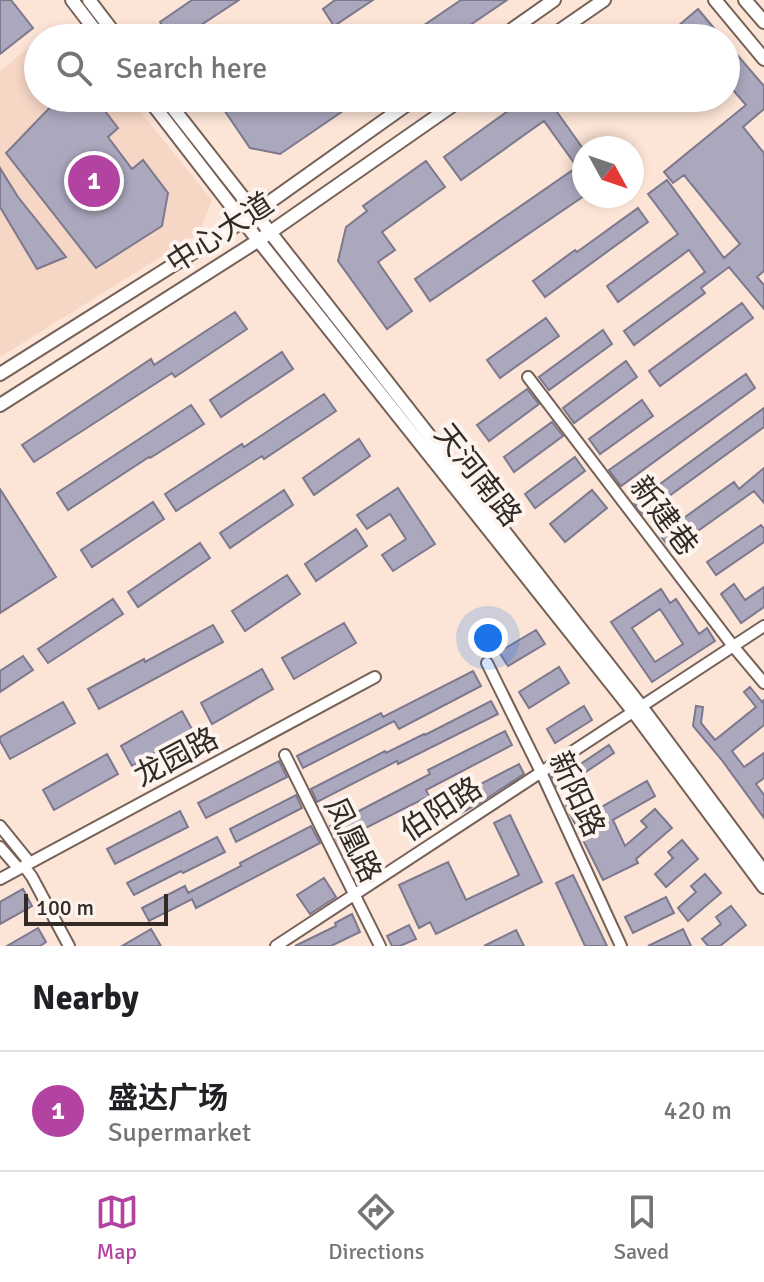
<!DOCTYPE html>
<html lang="en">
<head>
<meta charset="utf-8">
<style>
	:root { --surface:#fff; --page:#f6f6f6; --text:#202124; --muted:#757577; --line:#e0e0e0; --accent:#b343a0 }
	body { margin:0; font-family:Signika,"Noto Sans SC",sans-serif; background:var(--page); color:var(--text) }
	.compass { position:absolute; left:572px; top:136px; width:72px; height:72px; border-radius:50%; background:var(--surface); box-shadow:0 4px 12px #0003; rotate:130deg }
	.scale { position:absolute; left:24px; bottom:20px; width:144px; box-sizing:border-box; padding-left:8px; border:4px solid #322a25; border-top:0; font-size:22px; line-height:28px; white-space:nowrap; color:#322a25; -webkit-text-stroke:6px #fef4ef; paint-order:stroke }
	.you { position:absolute; left:488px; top:638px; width:28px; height:28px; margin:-20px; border:6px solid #fff; border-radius:50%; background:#1a73e8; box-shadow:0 0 0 12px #1a73e833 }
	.badge { display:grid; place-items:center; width:52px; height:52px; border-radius:50%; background:var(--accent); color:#fff; font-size:26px; font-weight:700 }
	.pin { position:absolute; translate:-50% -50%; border:4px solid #fff; box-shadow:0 2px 8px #0006 }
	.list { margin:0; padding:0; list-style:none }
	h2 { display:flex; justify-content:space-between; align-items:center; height:104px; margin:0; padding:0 32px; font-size:34px }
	h2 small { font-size:26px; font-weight:400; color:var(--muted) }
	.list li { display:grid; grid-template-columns:52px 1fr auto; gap:24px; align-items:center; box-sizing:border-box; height:120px; padding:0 32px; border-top:2px solid var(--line) }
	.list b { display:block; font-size:30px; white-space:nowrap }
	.list p { margin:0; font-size:26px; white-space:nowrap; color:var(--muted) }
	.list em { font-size:26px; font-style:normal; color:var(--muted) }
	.icon { flex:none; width:44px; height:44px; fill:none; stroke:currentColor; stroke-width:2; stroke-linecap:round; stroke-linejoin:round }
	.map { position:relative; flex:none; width:764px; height:946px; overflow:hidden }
	.search { position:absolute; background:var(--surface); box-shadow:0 4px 12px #0003; left:24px; right:24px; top:24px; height:88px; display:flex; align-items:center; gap:20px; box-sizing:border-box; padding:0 28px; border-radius:44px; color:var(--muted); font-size:30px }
	.sheet { height:224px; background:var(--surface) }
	nav { display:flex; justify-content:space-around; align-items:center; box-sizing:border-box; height:112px; border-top:2px solid var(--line); background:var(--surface); font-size:22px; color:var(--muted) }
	nav a { display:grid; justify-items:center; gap:4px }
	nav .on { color:var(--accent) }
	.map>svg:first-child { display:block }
	.built { fill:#f6d7c6 }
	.building { fill:#aba7bd; stroke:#7c788d; stroke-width:2; fill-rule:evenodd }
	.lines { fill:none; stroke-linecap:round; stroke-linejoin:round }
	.minor-casing { stroke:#756156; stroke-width:14 }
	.major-casing { stroke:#756156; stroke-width:16 }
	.minor { stroke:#fff; stroke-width:10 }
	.major { stroke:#fff; stroke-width:12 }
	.labels { text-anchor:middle; stroke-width:8; stroke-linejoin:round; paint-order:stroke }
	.street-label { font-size:30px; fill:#322a25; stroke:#fef4ef }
</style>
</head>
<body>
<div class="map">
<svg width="764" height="946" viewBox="0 0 764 946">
	<rect width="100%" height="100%" fill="#fce4d7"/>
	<!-- built -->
	<path class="built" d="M38,40V98H129L212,200L199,233L0,357V71Z"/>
	<!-- building -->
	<path class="building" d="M0,0H11L33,28L0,54Z
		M192,0H239L198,27L205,38H170L160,22Z
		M335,0H373L334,26L323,9Z
		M461,0H507L451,38H405Z
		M698,9L713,27L723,38H689L678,26Z
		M726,42L764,86V109L743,127L764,153V271L757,277L764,285V309L729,267L701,288L705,293L634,345L624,331L705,272L689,250L618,302L607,286L678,234L648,194L667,180L724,258L740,244L684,175L673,183L664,172L746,105L726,82Z
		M59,98H95L118,128L108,137L132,169L143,160L168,193L162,226L96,268L6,153Z
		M216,98H257L259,102L265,98H302L306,105L316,98H362L280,154L250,148Z
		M526,98H547L584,150V196L430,301L415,279L577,167L544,121L461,180L444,157Z
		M426,161L445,187L382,232L395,250L378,262L412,311L387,329L338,261L346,227L367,211L363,206Z
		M0,168L18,197L66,257L37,269L0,207Z
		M638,208L648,222L545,297L533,281L575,250L577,252Z
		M742,303L753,318L660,386L649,371Z
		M235,312L247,329L175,377L172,373L34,462L22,445L151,359L154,365Z
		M546,318L559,336L500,378L487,360Z
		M603,330L612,344L549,390L539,377Z
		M282,352L293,369L221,417L210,400Z
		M626,361L637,377L574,423L563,408Z
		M746,374L755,388L621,486L609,470Z
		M527,389L539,404L489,441L477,425Z
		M324,394L336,411L264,459L262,456L176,511L165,494L242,444L244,447Z
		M642,400L653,416L600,454L589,439Z
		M191,405L204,424L150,458L149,457L68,510L57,493Z
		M764,408V427L643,515L634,503Z
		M552,422L563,436L514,472L504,457Z
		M359,439L370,456L314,495L303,478Z
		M575,457L585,471L535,508L525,494Z
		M764,468V503L754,491L671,550L660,535L734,482L739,489Z
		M398,488L435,544L393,571L382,555L406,539L390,514L367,529L357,515Z
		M0,489L56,577L0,613Z
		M284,490L293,505L230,548L220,533Z
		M592,490L607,508L565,542L550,524Z
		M153,502L164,519L92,567L81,550Z
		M761,525L764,529V542L716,575L707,562Z
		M356,529L367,546L316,581L305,564Z
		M200,543L210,558L138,607L128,592Z
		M287,575L300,594L245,631L232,611Z
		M734,584L745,600L764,587V607L741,623L721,594Z
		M661,589L670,603L676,599L699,634L707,628L715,641L652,682L611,622ZM660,609L683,644L655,662L632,628Z
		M113,599L123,614L48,663L38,649Z
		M344,623L356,643L294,679L282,658Z
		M213,625L223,642L99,709L88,689L144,659L145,662Z
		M536,630L545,644L508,666L499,652Z
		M23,656L33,670L0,692V671Z
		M559,667L569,683L529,708L519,692Z
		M262,669L273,689L212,724L201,703Z
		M473,671L481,686L399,729L394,721L303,768L297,756L381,713L383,717Z
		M750,687L762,702L764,700V725L732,751L744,767L764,753V778L756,784L764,795V818L721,759L693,726L696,706L703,707L701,723L715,740L756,707L744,692Z
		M491,701L498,714L398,764L397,761L317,802L311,789L385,751L386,753L424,734L425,735Z
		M63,702L75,723L10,759L0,741V737Z
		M584,706L592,720L555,743L547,729Z
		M182,711L193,731L132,766L121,746Z
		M505,731L512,745L426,790L429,796L338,842L330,826L430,774L428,770Z
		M609,745L614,753L574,780L576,785L559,792L551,775L568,765L570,771Z
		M107,754L118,774L54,810L43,790Z
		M279,761L287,777L206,818L198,803Z
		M519,764L524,774L478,804L461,813L454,798Z
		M647,781L655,796L613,820L625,846L647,827L641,821L655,809L672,828L636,859L638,863L603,880L566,806L588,795L596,810Z
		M296,795L302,808L236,842L230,829Z
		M180,811L188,827L115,864L107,849Z
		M510,815L542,882L436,934L430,922L419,928L399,885L448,862L466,900L519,875L494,823Z
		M311,826L320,843L196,908L192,899L149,921L142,908L185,886L188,893L241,866L240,863Z
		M217,837L225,852L183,873L181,871L134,895L127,883Z
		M682,840L698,859L666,887L655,874L673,858L668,852Z
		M705,874L721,893L688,921L678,908L696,892L691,886Z
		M573,875L607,946H585L556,883Z
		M324,878L336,897L310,914L297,895Z
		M23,889L32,906L0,924V902Z
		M666,897L674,913L633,933L625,917Z
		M731,906L746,925L720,946H708L702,939L721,924L716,917Z
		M352,914L360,932L331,946H295L336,926L335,923Z
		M409,925L416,939L400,946H392L387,936Z
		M38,928L46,942L40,946H7Z
		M151,929L161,946H122Z
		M683,929L691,946H648Z
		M516,930L524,946H484Z"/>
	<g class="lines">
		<!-- minor casing -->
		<g class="minor-casing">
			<path id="minor" d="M528,377L733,646L764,683
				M487,663L541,772L621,946
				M285,755L380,946
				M0,826L30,863
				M0,847L19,869
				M24,866L32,877L69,946
				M0,879L375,677
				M276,946L764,626"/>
		</g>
		<!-- major casing -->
		<g class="major-casing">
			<path id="major" d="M72,0L101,38
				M89,0L118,38
				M715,0L764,59
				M745,0L764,22
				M500,38L554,0
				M549,38L604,0
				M148,98L243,221L633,711L764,887
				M165,98L640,705L764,872
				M0,374L243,221L416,98
				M0,405L259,240L463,98"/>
		</g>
		<!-- minor -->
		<use href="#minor" class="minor"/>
		<!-- major -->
		<use href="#major" class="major"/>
	</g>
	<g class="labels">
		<!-- street labels -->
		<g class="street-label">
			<text transform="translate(220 233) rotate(-33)" y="10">中心大道</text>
			<text transform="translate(478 475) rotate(52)" y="10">天河南路</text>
			<text transform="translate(664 516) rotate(53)" y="10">新建巷</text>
			<text transform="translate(176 757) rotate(-28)" y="10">龙园路</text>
			<text transform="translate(577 794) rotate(65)" y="10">新阳路</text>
			<text transform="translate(441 809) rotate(-33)" y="10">伯阳路</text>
			<text transform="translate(353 840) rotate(64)" y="10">凤凰路</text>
		</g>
	</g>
</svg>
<svg class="compass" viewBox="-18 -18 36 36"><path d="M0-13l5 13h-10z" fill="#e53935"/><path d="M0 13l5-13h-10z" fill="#757577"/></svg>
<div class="scale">100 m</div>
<div class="you"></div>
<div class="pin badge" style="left:94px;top:181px">1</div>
<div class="search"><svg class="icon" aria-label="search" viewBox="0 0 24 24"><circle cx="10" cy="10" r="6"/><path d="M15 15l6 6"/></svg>Search here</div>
</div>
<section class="sheet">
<h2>Nearby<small></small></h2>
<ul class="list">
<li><span class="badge">1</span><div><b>盛达广场</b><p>Supermarket</p></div><em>420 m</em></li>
</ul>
</section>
<nav>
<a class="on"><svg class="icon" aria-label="map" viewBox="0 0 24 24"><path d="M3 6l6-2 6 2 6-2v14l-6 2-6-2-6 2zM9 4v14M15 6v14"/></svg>Map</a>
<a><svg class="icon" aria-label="directions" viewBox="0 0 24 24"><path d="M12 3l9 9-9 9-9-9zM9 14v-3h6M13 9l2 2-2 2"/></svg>Directions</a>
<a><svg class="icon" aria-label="saved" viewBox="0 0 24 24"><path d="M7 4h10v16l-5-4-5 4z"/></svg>Saved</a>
</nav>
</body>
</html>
